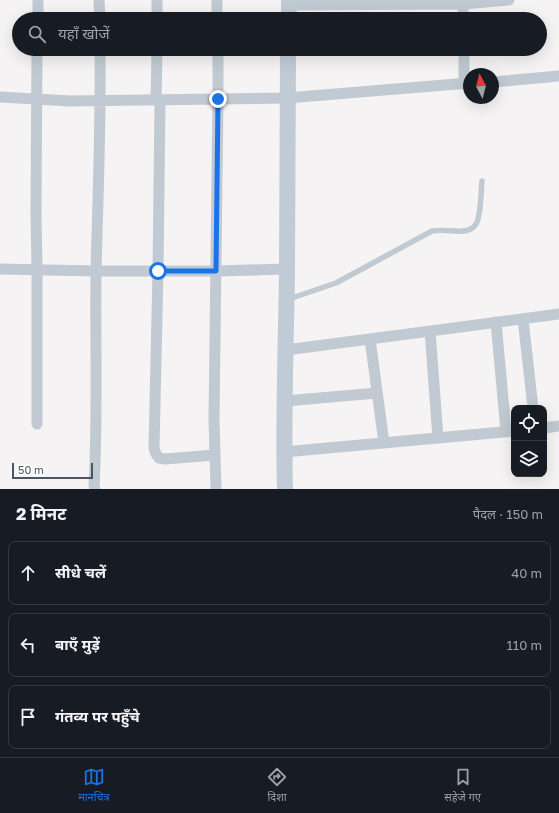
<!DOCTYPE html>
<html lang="hi">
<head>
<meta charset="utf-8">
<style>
	:root { --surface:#171b24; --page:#242831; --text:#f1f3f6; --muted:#9ea1a6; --line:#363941; --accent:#1a73e8 }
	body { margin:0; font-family:"Golos Text","Noto Sans Devanagari",sans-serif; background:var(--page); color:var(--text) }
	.controls { position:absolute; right:12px; bottom:12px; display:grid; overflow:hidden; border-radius:8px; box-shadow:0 4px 16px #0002 }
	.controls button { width:36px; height:36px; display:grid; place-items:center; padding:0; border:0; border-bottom:1px solid var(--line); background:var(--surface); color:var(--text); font:20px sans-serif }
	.compass { position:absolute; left:463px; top:68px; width:36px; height:36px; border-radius:50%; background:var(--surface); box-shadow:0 4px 16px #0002; rotate:353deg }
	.scale { position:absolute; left:12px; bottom:10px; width:81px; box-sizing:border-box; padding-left:4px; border:2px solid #4a5661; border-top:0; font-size:11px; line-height:14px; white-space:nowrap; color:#4a5661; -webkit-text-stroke:3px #fff; paint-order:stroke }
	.stop { position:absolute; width:12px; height:12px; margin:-9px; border:3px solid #1a73e8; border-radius:50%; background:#fff }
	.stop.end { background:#1a73e8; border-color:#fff; box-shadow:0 1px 4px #0008 }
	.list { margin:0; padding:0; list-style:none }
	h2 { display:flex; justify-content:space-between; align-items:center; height:52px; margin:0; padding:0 16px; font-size:17px }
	h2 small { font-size:13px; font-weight:400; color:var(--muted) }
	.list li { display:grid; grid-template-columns:26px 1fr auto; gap:12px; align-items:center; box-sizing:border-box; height:64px; margin:0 8px 8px; padding:0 8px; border:1px solid var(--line); border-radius:8px }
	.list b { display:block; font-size:15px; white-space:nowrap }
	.list em { font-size:13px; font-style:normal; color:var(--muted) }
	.icon { flex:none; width:22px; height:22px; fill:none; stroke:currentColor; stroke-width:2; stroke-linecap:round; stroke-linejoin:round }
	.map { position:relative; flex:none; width:559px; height:489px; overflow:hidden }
	.search { position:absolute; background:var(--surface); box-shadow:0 4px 16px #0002; left:12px; right:12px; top:12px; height:44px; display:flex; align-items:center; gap:10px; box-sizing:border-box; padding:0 14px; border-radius:22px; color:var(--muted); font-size:15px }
	.sheet { height:268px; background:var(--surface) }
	nav { display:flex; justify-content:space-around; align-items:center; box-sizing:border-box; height:56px; border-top:1px solid var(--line); background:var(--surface); font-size:11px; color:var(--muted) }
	nav a { display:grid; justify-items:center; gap:2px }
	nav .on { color:var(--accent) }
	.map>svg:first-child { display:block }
	.building { fill:url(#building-cross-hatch); stroke:#d7d9de }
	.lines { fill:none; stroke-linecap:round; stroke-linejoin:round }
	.lane { stroke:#c1cad2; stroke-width:5.5 }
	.street { stroke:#c1cad2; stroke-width:11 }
	.secondary { stroke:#c1cbd6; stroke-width:16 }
	.route { stroke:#1a73e8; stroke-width:5 }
</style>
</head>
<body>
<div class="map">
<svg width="559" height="489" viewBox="0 0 559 489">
	<defs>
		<pattern id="building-cross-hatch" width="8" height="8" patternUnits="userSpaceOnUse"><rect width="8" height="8" fill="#cdcfd5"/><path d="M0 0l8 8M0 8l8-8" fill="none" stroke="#a8abb0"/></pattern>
	</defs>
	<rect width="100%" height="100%" fill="#f5f3f3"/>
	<!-- building -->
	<path class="building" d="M132,49H155V50L133,51Z"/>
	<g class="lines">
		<!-- lane -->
		<path class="lane" d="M289,299L336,283L432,231C443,229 453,232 463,231C468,231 474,228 476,224C481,217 481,191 482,181"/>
		<!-- street -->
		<path class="street" d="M99,0L100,19
			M217,0V19
			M463,4V19
			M289,5L463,4L509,0
			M38,19V0
			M157,19V0
			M464,49V84
			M493,82L559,76
			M0,97L70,101L287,98L469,83
			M156,100L157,49
			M160,100L158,271L154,448L156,454L159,458L165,459L215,455
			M0,269L96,271H216L287,269
			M523,319L533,408
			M496,322L506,431
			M430,331L438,438
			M370,339L384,443
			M286,350L559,314
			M285,401L377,393
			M37,424V270L36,212L37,49
			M544,428L559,426
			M284,452L514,431
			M95,489L94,486C98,414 95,342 96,270C98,196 101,123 100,49
			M216,489L214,420L218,99V49"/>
		<!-- secondary -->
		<path class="secondary" d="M289,19V0
			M285,489C283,416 286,343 287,271C288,197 287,123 288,49"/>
	</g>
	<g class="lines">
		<!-- route -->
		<path class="route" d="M158,271H216L218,99"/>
	</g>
</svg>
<div class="controls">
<button><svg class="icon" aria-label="locate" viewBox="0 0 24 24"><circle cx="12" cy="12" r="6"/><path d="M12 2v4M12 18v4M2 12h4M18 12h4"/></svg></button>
<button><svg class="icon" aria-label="layers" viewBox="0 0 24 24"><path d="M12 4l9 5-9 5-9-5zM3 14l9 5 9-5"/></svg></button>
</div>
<svg class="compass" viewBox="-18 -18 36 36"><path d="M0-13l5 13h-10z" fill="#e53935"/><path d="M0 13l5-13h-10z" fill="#9ea1a6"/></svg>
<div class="scale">50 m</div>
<div class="stop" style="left:158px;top:271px"></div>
<div class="stop end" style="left:218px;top:99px"></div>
<div class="search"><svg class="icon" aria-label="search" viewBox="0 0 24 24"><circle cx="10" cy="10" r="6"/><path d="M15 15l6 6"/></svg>यहाँ खोजें</div>
</div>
<section class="sheet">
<h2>2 मिनट<small>पैदल · 150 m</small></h2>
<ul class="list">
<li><svg class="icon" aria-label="ahead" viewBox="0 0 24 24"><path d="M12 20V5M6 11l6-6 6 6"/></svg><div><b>सीधे चलें</b></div><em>40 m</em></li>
<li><svg class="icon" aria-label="left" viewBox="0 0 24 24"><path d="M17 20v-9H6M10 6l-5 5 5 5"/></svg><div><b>बाएँ मुड़ें</b></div><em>110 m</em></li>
<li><svg class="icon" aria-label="arrive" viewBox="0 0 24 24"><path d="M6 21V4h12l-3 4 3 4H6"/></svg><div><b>गंतव्य पर पहुँचे</b></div></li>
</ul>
</section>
<nav>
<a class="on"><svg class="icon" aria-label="map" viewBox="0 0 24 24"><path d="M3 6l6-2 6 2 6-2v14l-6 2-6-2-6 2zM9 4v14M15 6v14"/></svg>मानचित्र</a>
<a><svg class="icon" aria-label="directions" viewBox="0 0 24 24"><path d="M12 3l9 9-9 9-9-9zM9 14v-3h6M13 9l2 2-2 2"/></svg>दिशा</a>
<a><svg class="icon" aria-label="saved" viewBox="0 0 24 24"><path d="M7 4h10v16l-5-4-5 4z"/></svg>सहेजे गए</a>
</nav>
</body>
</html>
